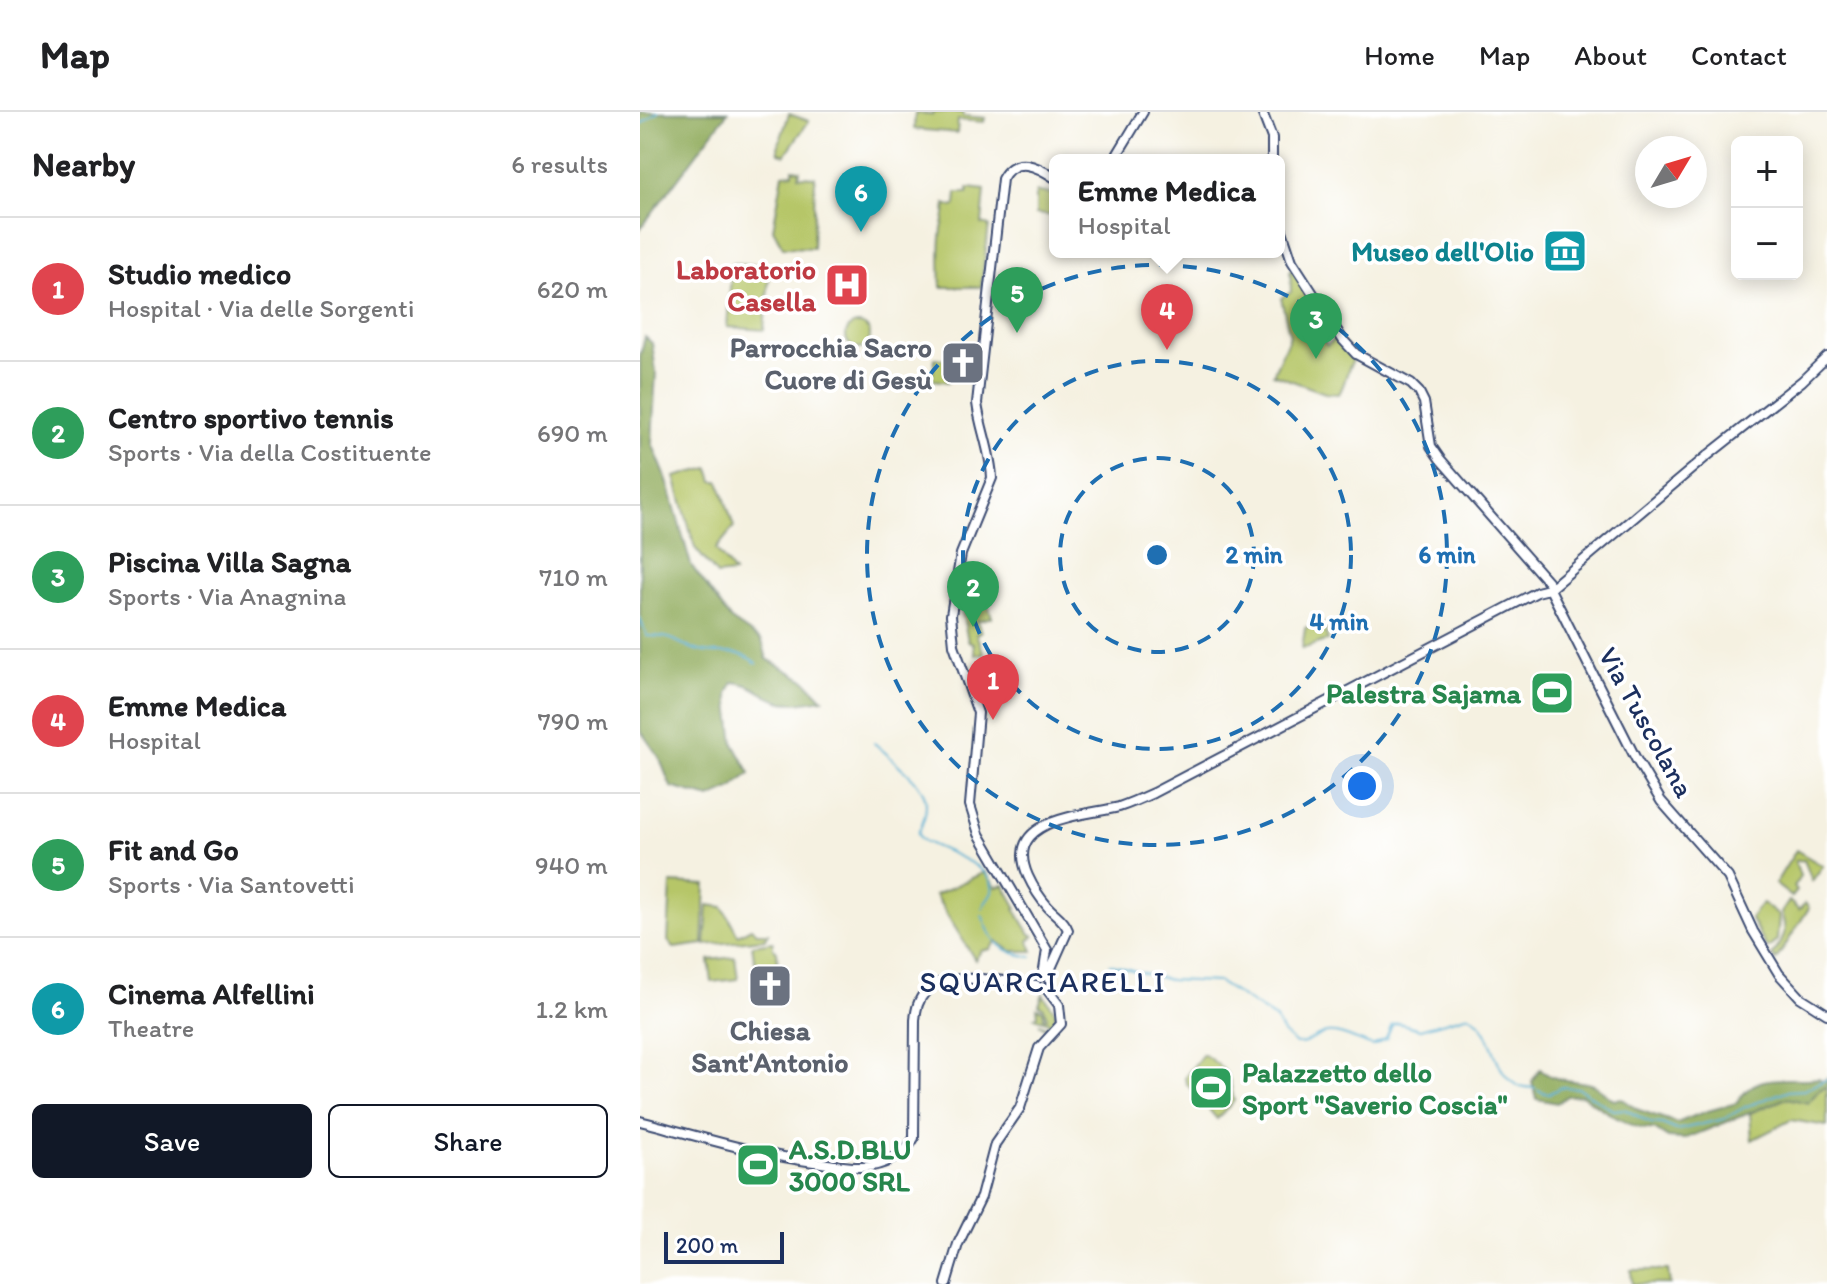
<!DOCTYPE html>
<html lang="en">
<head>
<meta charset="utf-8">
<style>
	:root { --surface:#fff; --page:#f2f2f2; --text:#202124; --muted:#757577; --line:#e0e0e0; --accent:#111827 }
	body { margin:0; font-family:Itim,sans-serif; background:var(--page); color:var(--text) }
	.controls { position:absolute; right:24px; top:24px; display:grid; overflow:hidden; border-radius:12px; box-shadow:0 4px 20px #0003 }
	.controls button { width:72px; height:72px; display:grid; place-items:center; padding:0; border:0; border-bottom:2px solid var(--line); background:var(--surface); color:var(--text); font:40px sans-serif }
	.compass { position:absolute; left:995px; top:24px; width:72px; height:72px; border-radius:50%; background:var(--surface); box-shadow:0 4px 20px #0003; rotate:52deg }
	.scale { position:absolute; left:24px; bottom:20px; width:120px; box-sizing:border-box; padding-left:8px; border:4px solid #1b2f5e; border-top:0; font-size:22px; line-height:28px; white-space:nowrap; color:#1b2f5e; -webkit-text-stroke:6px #fff; paint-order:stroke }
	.you { position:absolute; left:722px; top:674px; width:28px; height:28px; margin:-20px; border:6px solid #fff; border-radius:50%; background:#1a73e8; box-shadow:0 0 0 12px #1a73e833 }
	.badge { display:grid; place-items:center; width:52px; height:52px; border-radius:50%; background:var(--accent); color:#fff; font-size:26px; font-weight:700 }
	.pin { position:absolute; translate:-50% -66px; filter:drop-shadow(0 2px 4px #0008) }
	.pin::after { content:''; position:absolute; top:42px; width:28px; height:24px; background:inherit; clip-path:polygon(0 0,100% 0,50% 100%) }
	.popup { position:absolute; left:409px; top:42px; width:236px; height:104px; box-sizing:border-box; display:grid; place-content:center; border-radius:12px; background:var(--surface); filter:drop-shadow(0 2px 6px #0005); font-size:26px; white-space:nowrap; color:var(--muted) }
	.popup b { font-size:30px; color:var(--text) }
	.popup::after { content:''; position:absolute; left:50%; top:100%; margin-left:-16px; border:16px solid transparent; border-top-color:var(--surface) }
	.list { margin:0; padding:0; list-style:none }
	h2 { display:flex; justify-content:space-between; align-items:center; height:104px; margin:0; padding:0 32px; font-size:34px }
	h2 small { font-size:26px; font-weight:400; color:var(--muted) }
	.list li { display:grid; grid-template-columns:52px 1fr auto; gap:24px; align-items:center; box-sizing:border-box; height:144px; padding:0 32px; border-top:2px solid var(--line) }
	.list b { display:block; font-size:30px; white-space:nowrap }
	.list p { margin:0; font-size:26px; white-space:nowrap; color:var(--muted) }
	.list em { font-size:26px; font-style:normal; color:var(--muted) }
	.actions { display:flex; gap:16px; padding:24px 32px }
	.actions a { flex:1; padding:18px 0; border:2px solid var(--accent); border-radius:12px; text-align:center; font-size:28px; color:var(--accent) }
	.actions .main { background:var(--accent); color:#fff }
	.map { position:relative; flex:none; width:1187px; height:1172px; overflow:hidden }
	header { display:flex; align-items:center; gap:48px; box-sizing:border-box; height:112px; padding:0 40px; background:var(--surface); border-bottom:2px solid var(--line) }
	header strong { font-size:38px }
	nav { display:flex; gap:44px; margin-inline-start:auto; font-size:28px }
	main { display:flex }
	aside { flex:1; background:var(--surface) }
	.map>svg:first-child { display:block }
	.green { fill:#b6c668; stroke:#687a63; stroke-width:2 }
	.forest { fill:#90ab5c; stroke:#566d5d; stroke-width:2 }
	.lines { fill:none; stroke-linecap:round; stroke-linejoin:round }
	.stream { stroke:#55aed2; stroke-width:2 }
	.major-casing { stroke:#3c4c72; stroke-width:12 }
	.major { stroke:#fff; stroke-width:8 }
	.ring { fill:none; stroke:#1f6fb2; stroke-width:4; stroke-dasharray:14 10 }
	.labels { text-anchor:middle; stroke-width:7; stroke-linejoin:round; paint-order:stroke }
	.culture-label { font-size:28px; font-weight:bold; fill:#0d838f; stroke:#fff; text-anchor:end }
	.health-label { font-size:28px; font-weight:bold; fill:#be3a42; stroke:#fff; text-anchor:end }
	.worship-label { font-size:28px; font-weight:bold; fill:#5b616d; stroke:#fff; text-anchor:end }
	.leisure-label { font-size:28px; font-weight:bold; fill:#27864d; stroke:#fff; text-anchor:start }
	.street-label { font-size:28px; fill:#1b2f5e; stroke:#fff }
	.neighbourhood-label { font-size:30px; letter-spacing:2px; fill:#1b2f5e; stroke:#fff }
	.centre { fill:#1f6fb2; stroke:#fff; stroke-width:4 }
	.ring-label { font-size:24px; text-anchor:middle; font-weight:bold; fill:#1f6fb2; stroke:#fff; stroke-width:7; stroke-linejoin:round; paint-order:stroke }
</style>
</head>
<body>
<header>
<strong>Map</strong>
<nav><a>Home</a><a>Map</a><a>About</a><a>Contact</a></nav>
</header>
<main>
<aside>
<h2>Nearby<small>6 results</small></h2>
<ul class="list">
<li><span class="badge" style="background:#e0444e">1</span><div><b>Studio medico</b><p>Hospital · Via delle Sorgenti</p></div><em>620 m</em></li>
<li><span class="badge" style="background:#2e9e5b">2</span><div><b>Centro sportivo tennis</b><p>Sports · Via della Costituente</p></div><em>690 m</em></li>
<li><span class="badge" style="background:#2e9e5b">3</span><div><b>Piscina Villa Sagna</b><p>Sports · Via Anagnina</p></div><em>710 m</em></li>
<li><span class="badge" style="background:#e0444e">4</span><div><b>Emme Medica</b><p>Hospital</p></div><em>790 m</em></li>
<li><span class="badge" style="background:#2e9e5b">5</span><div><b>Fit and Go</b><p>Sports · Via Santovetti</p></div><em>940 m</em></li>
<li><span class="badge" style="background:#0f9aa8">6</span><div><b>Cinema Alfellini</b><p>Theatre</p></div><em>1.2 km</em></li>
</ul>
<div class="actions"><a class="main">Save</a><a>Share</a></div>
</aside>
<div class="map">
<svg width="1187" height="1172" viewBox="0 0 1187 1172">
	<rect width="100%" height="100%" fill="#fff"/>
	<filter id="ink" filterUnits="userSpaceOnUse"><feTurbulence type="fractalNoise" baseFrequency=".0125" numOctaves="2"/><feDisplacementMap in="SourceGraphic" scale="16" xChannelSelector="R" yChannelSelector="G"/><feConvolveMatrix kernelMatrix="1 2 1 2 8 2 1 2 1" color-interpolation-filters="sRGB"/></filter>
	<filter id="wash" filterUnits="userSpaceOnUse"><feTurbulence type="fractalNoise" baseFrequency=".006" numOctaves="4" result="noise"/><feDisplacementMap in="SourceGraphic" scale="32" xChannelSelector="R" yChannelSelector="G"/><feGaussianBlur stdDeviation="1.8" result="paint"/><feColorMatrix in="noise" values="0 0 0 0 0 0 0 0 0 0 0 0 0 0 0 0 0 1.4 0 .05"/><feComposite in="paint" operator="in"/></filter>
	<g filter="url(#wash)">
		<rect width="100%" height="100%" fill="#f5f1e1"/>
		<!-- green -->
		<path class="green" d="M294,0H323V4L345,6L344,10L318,8L317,21L274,17L275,1L293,3Z
			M149,2L169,9L145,43L139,41L138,35Z
			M153,57L160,58L159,64L175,65L173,136L143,135L133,117L143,62L153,61Z
			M328,76L345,78L342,112L349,114L341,175H301C300,156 299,136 302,117C304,107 307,102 305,92L313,95L316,93L317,81H328Z
			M396,80L415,82V104L396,102Z
			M92,151L130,154L124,218L87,215Z
			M650,157H654L683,200L674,214L687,234L697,224L716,244C706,255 707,269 699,282L685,281L633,262L650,224L641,186L651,180Z
			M206 224a12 12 0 1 1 24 0a12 12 0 1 1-24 0Z
			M295,246L310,248L308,270L292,268Z
			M69,356L73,369H79L94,415L76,437L94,461L77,463L55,436L35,365Z
			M343,479L352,505L337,509L341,520L336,522L344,541L335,543L333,531L328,529L321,493L316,492L318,481Z
			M683,510L688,528L662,537L665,516Z
			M1156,738L1183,754L1172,769L1164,748L1155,749L1160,764L1154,775L1157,779L1152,785L1135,772Z
			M345,760L356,775L364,773L377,796L375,797L390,822L394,824L389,829L393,839H371L357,829L350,837L341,839L335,848L295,783Z
			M31,771L66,773L63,832L34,836L28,829Z
			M1149,789L1159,798L1165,791L1169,796L1136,848L1132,843C1144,829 1148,819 1141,801Z
			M1122,791L1139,804L1137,828L1129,836L1126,835L1110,806Z
			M68,793L83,795L98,823L111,816L117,821H128L125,827L65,833Z
			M133,830V836L137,839L138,853L120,856L114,847L112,833Z
			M95,845L98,867L72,870L69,848Z
			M403,882L416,901L410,919L399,912L407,916L409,910L395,905L398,904L397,896L403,898L404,906H407L404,896L399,893Z
			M563,942C589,959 589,962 594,989L577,1007L546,971L545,965Z
			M1187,975V1014L1151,1008L1112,1028L1110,1001L1147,986Z
			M991,1158H1028L1030,1172H992Z"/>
		<!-- forest -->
		<path class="forest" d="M0,0H88L0,117Z
			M5,225L12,231L16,260L12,331L27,368L51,453L91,508L122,529L127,547L165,568L183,587C168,589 150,594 136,588C117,581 118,573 93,570L88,582L94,632L110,661L91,677L70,686L31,675L19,645L0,618V244Z
			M900,957C915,971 932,967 951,972C961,975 965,983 974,988L981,986L999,998L1037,1011L1064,1000L1097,991C1117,956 1146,971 1179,966L1182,969L1187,966V975L1179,978L1168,991L1147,986L1044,1027L1028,1026L1014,1017C993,1020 959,995 942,983L927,984L917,991L896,987L892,969Z"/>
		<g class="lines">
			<!-- stream -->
			<path class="stream" d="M0,13L18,0
				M0,506L7,524C36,524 33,530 56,538C80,546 95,533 117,552
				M234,631C244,639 253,648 262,656C287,678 293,691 278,721L281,727C296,738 358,753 352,780C350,786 344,791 342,797
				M342,803C352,832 363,841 392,845
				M470,852L529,868L578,870L635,906L643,921L656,932C669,933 674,923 687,921C701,919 719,930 733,934L746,927L752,913L758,911L780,917L829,903C856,917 850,955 875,972C880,976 889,975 895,976
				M898,978L908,982L922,975L938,976L973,998L984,997L1011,1011L1022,1012L1037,1018L1084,1007L1105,995L1146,979L1164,978L1187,967"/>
		</g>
	</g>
	<g filter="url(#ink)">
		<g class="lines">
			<!-- major casing -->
			<g class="major-casing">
				<path id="major" d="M622,0L632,26V48
					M474,48L503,0
					M639,110L652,149L703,228L716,242L771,272L779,280L784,290L791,334L800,347L909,471
					M913,474L1067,344L1162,269L1187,245
					M910,477L996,647L1021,689L1088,765L1113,819L1139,862L1160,885L1187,902
					M403,864L407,838L339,722L330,693L338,601L314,533L311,503L321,442L352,366C351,340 340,316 337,291L362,67C375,43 397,54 415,66
					M407,865L428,818C424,807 415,803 408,795C400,786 393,775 388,764C362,705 445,704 479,695C491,691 502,686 513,681L897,480L909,477
					M0,1009C58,1024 114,1042 174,1050C190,1052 207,1056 223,1055C242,1054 265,1044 274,1026L275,908C276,897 278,888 286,879C307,858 369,870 396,873
					M306,1172L318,1132L341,1085L355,1032L380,996L399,936L421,912L419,893L406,876"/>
			</g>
			<!-- major -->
			<use href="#major" class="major"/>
		</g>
	</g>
	<!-- distance rings -->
	<g class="ring">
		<circle cx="517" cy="443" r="97"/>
		<circle cx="517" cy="443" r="194"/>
		<circle cx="517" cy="443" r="290"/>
	</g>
	<!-- icons -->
	<defs>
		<g id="museum-square" transform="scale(2.3)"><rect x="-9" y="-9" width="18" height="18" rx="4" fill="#0f9aa8" stroke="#fff"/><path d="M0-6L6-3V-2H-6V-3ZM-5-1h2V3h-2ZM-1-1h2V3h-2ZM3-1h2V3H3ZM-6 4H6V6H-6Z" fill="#fff"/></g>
		<g id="hospital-square" transform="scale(2.3)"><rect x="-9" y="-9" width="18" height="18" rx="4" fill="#e0444e" stroke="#fff"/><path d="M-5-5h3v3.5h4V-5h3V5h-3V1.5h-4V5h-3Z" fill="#fff"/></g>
		<g id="church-square" transform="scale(2.3)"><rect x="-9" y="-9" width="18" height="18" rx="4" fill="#6b7280" stroke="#fff"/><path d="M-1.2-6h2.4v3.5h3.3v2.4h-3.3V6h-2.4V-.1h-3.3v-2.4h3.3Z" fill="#fff"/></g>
		<g id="stadium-square" transform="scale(2.3)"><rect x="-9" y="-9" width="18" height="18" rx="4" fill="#2e9e5b" stroke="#fff"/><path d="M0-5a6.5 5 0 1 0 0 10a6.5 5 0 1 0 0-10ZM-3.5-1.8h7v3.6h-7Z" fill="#fff"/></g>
	</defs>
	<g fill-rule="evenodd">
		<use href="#museum-square" x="925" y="139"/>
		<use href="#hospital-square" x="207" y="173"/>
		<use href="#church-square" x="323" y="251"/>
		<use href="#stadium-square" x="912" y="581"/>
		<use href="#church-square" x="130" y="874"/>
		<use href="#stadium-square" x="571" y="976"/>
		<use href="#stadium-square" x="118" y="1053"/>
	</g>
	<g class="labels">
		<!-- culture labels -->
		<g class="culture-label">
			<text x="894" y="149">Museo dell'Olio</text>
		</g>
		<!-- health labels -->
		<g class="health-label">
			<text x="176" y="167">Laboratorio<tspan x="176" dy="32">Casella</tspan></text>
		</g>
		<!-- worship labels -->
		<g class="worship-label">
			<text x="292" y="245">Parrocchia Sacro<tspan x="292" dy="32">Cuore di Gesù</tspan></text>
			<text x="130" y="928" text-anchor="middle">Chiesa<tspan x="130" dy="32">Sant'Antonio</tspan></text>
		</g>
		<!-- leisure labels -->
		<g class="leisure-label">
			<text x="881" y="591" text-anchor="end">Palestra Sajama</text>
			<text x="602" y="970">Palazzetto dello<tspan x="602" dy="32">Sport "Saverio Coscia"</tspan></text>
			<text x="149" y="1047">A.S.D.BLU<tspan x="149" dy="32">3000 SRL</tspan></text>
		</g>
		<!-- street labels -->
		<g class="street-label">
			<text transform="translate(1007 610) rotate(61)" y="10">Via Tuscolana</text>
		</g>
		<!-- neighbourhood labels -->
		<g class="neighbourhood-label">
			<text x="403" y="880">SQUARCIARELLI</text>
		</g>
	</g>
	<circle cx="517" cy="443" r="12" class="centre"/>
	<g class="ring-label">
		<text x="614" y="451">2 min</text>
		<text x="807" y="451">6 min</text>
		<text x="699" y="518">4 min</text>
	</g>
</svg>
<div class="controls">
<button>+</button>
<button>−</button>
</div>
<svg class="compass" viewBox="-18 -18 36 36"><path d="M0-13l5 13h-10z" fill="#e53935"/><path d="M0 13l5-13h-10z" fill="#757577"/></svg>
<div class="scale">200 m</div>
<div class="you"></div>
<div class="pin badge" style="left:353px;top:608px;background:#e0444e">1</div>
<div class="pin badge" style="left:333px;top:515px;background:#2e9e5b">2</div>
<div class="pin badge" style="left:676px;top:247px;background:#2e9e5b">3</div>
<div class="pin badge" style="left:527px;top:238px;background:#e0444e">4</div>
<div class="popup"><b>Emme Medica</b>Hospital</div>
<div class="pin badge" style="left:377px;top:221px;background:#2e9e5b">5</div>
<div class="pin badge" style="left:221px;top:120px;background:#0f9aa8">6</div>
</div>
</main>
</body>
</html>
